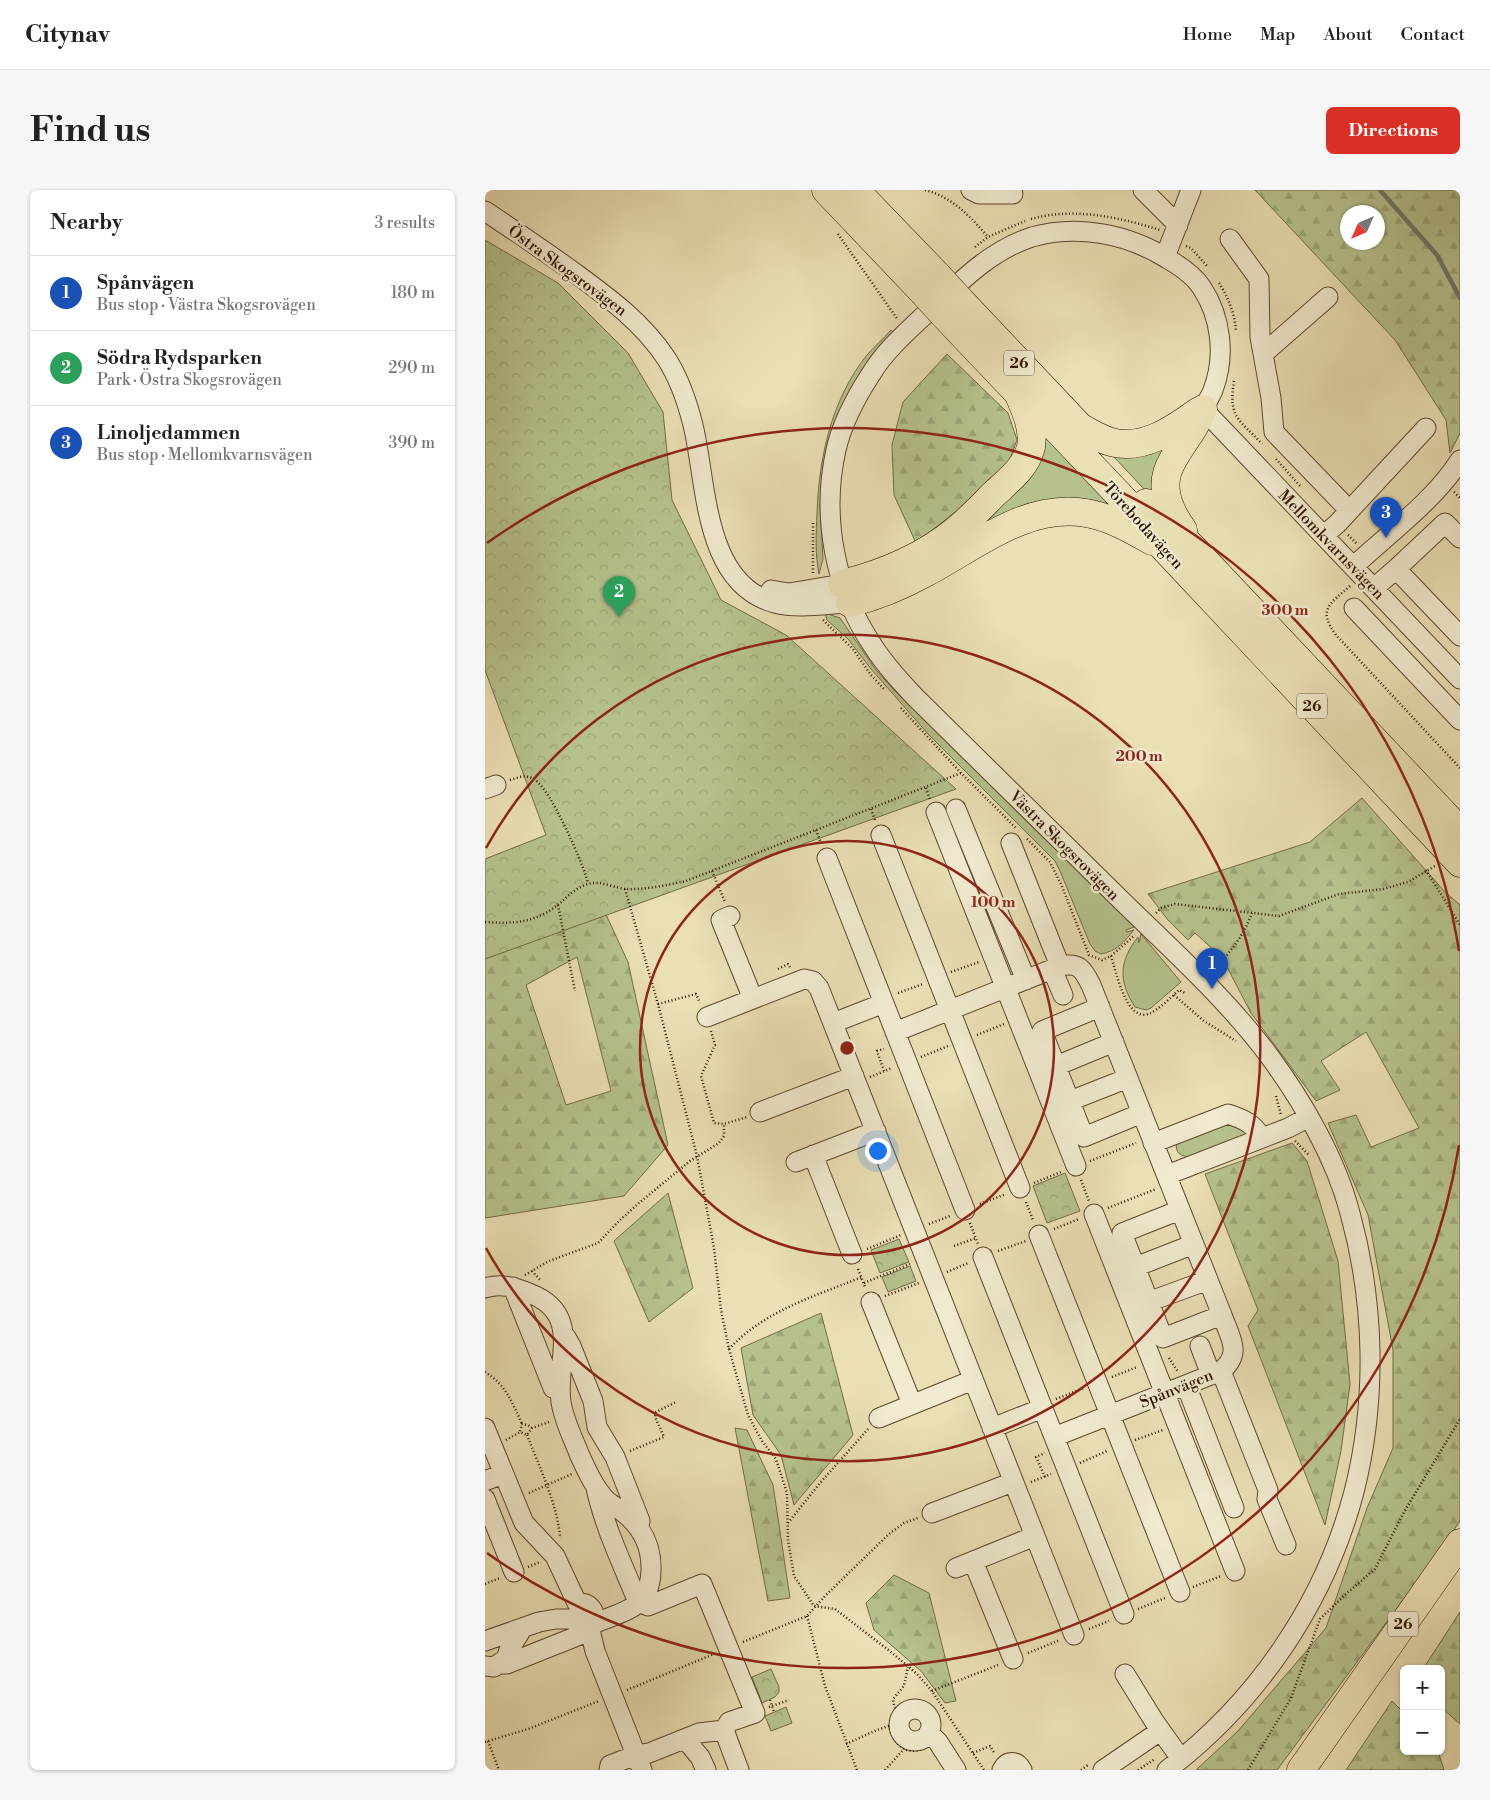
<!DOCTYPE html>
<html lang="en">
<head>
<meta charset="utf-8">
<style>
	:root { --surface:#fff; --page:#f6f6f6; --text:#222; --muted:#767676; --line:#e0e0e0; --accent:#d93025 }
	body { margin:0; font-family:"Libre Bodoni",serif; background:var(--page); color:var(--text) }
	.controls { position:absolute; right:15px; bottom:15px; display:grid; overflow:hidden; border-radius:8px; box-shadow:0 1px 4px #0004 }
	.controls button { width:45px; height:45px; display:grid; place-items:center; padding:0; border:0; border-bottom:1px solid var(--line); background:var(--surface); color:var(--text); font:25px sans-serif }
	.compass { position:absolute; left:855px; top:15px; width:45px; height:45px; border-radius:50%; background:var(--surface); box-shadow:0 1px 4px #0004; rotate:225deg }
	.you { position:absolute; left:392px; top:960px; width:18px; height:18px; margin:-12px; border:4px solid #fff; border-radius:50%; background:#1a73e8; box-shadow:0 0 0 8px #1a73e833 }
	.badge { display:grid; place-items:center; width:32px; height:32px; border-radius:50%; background:var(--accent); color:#fff; font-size:16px; font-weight:700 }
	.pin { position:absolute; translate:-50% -41px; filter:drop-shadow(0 1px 2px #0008) }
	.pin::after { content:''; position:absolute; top:26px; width:18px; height:15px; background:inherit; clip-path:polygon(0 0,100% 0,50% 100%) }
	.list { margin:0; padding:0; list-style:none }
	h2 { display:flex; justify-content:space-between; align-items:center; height:65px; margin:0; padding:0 20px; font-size:21px }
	h2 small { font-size:16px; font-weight:400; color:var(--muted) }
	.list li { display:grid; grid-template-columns:32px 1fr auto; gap:15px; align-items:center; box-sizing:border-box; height:75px; padding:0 20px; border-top:1px solid var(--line) }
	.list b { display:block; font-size:19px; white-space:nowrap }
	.list p { margin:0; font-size:16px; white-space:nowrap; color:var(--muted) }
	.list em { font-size:16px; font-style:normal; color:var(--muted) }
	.map { position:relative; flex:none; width:975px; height:1580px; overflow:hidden; border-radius:8px }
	header { display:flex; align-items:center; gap:30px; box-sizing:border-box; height:70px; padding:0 25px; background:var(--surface); border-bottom:1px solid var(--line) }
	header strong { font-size:24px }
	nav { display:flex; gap:28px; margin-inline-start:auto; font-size:18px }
	.intro { display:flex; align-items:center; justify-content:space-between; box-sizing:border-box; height:120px; padding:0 30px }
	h1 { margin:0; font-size:35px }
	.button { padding:12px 22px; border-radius:8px; background:var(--accent); color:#fff; font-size:18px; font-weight:700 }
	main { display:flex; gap:30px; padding:0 30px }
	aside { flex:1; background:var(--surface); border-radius:8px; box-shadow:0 1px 4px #0004 }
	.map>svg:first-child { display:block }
	.grass { fill:#b6c28e; stroke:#736b47 }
	.forest { fill:url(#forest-firs); stroke:#736b47; fill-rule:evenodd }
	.park { fill:url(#park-crowns); stroke:#736b47 }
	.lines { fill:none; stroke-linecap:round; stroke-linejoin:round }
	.stream { stroke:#6e796b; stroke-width:4.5 }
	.minor-casing { stroke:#5e472d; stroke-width:21 }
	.highway-casing { stroke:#301400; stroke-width:29 }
	.path { stroke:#301400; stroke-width:2.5; stroke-dasharray:1 2.5; stroke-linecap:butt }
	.minor { stroke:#f1eacf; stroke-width:19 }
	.highway { stroke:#eadfb5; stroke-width:28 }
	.highway-bridge-casing { stroke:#301400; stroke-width:29; stroke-linecap:butt }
	.highway-bridge { stroke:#eadfb5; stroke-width:28 }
	.ring { fill:none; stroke:#8f2418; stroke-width:2.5 }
	.labels { text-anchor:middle; stroke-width:5; stroke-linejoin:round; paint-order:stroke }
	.shield { fill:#f1eacf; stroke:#6a543e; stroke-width:1 }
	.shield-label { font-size:15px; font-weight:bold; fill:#301400 }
	.street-label { font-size:16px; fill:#301400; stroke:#f1eacf }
	.centre { fill:#8f2418; stroke:#f1eacf; stroke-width:2.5 }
	.ring-label { font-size:15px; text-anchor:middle; font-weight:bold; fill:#8f2418; stroke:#f1eacf; stroke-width:5; stroke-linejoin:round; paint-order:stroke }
</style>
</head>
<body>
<header>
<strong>Citynav</strong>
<nav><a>Home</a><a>Map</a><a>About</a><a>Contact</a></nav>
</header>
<div class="intro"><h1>Find us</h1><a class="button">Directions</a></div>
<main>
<aside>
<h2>Nearby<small>3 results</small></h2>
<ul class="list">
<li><span class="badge" style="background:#1a4fb4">1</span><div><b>Spånvägen</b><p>Bus stop · Västra Skogsrovägen</p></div><em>180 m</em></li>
<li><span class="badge" style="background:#2e9e5b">2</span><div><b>Södra Rydsparken</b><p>Park · Östra Skogsrovägen</p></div><em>290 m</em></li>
<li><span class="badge" style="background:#1a4fb4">3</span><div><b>Linoljedammen</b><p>Bus stop · Mellomkvarnsvägen</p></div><em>390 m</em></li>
</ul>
</aside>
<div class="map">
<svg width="975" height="1580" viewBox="0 0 975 1580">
	<defs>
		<pattern id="forest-firs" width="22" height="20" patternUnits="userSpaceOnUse" patternTransform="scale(1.25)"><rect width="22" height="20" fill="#b6c28e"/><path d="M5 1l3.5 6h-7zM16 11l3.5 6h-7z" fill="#9da679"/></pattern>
		<pattern id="park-crowns" width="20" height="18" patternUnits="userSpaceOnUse" patternTransform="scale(1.25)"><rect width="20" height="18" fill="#b6c28e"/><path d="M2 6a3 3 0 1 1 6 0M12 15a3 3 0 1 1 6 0" fill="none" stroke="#9da679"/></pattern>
	</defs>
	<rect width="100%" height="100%" fill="#eadfb5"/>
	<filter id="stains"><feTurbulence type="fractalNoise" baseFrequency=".004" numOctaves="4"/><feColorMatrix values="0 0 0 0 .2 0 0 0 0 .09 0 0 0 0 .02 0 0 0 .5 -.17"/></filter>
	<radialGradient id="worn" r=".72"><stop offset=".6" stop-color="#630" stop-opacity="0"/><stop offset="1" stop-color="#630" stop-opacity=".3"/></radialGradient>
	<!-- grass -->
	<path class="grass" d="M406,140L408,142L390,162L376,181L364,203L337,290L335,316L338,369L334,384C330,365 331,343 332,323C334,268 346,210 382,165C389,157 398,149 406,140Z
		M553,240L638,323L593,316L453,370Z
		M686,247L675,316L629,267L632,262Z
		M340,423L355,428L391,480L411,502L649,737L641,740L642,742L649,740C639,752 632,761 616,764L610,761L605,754L575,681L570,671L444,545L386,479L363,449L342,430Z
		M656,744L696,792L666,818L661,820L650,817C633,791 634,771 653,747L654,753Z
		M743,930L766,942L706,966C696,968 689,962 692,952Z"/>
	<!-- forest -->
	<path class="forest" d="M770,0H975V243L965,263L961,230L910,150ZM862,22H892V52H862Z
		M462,164L523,223L532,250L523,274L479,315L431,353L409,305L407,255L418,212Z
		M877,608L960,702L975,715V1331L958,1356L792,1580H711L753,1541L841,1438L882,1318L908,1258V1160L883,1025L843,933L871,925L886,957L934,938L881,842L836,871L855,900L831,911L766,823L742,777L733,764L710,743L703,750L683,730L663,704L825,652Z
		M111,703L143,772L183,955L139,1006L0,1028V739ZM92,767L126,901L81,915L41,795Z
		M807,953L822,971L853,1071L865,1194L856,1261L840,1335L763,1136L773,1120L720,984Z
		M183,1003L208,1098L164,1132L129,1051Z
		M336,1123L368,1245L309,1315L296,1265L268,1225L256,1158Z
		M250,1238L262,1240L288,1295L305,1408L283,1411Z
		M409,1385L444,1403L471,1511L460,1513L436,1481L389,1440L381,1413Z
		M975,1422V1534L956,1517V1479H938Z
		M907,1511L919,1523V1561H953L959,1580H861Z"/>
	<!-- park -->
	<path class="park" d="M0,50L73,93L143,163L178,222L187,310L236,410L301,445L471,599L0,769V669L61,645L0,480Z
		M580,983L595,1021L562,1033L548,996Z
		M414,1049L424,1072L395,1083L386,1060Z
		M425,1076L431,1091L403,1102L397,1087Z
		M286,1479L294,1497V1502L290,1507L277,1513L267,1487Z
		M301,1517L307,1533L286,1541L280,1526Z"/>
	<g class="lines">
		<!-- stream -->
		<path class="stream" d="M895,0L952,65L975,108"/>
		<!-- minor casing -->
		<g class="minor-casing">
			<path id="minor" d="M486,0L494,4H528
				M658,0L693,35
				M0,21C30,41 61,62 90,83C124,108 157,132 181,168C194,188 202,211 208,235C222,292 218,394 290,413C313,419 341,414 365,413
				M745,49L774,89L775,147L786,208L789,242L864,320
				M680,67L706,0
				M778,164L843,107
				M839,345L852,334L941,238
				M869,376C903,344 950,310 975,270
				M911,379L960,333L975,348
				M889,398L911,379L975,446
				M286,400L304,403L357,394
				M869,418L975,530
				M0,599L11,595
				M471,619L541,790
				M451,622L591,976
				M396,645L535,998
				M526,653L575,776
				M342,668L480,1020
				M245,726L236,730L268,809
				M567,779L578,805
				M615,817L557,841L599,947L657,923
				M222,827L319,789L328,791L334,798L589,1445
				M348,833L399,813
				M410,842L575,776C594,772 598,779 606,795L737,1125C745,1148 758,1163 736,1181L569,1247
				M571,876L629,852
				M585,911L643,888
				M275,922L369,886
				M668,953L743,924C758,929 768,933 776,947
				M328,965L367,1064
				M311,972L391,941
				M682,985L803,938L824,927
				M695,1020L637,1043L678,1148L737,1125
				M609,1024L750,1381
				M554,1045L695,1402
				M498,1067L639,1424
				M650,1077L709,1054
				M28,1097L68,1198H75
				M0,1098C16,1093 29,1097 44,1103C99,1124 70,1171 76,1212C79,1231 88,1248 95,1266C102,1281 110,1299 122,1311C127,1315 133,1318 138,1322C157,1337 167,1356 166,1381C165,1422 134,1421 104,1436L85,1429H71L54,1432L0,1451
				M386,1112L427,1214
				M663,1112L723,1090
				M81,1147L86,1156L108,1211L112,1237L130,1267L155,1331L154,1336
				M715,1156L726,1185
				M736,1181L783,1300L782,1309L801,1355
				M701,1195L749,1318
				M394,1228L488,1190
				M0,1238L39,1333L70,1366L92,1413C100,1413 104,1414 108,1421L104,1436L110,1461L157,1580
				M507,1238L558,1218
				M0,1291L18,1284
				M111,1298C119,1335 136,1371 150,1405L155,1412L163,1416L217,1394L270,1523L244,1532L239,1540
				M0,1309L29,1382
				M447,1323L528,1292
				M488,1371L528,1469
				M471,1378L550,1346
				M15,1474H22L105,1441
				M0,1476L9,1477L21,1469L24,1460L37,1439
				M640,1484L669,1531L696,1569
				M414 1535a16 16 0 1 1 32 0a16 16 0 1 1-32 0Z
				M239,1540L254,1580
				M444,1543L453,1552L471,1580
				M200,1549L215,1567L221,1580
				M124,1580L125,1575L151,1565L164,1563L214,1543L239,1540
				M517,1580C522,1570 532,1570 537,1580
				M618,1580L675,1541
				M682,1580C773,1511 840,1412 869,1302C892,1211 890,1114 865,1023C851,969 818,912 785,867C742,809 687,760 636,710C567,642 499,575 430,507C415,491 400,475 388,456C350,400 336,327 351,260C357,233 371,207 386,184C401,159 425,139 446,119C476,91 506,60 547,47C593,34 643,44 683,69C695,76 709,85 717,98C736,127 741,166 728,200C726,206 721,213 718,219L975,489"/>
		</g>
		<!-- highway casing -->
		<g class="highway-casing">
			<path id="highway" d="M341,0L438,102
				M370,0L453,86
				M474,109L594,236
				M458,124L534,204L564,231L653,325L679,358L975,673
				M595,237C605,243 615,249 626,252C658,261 689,239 714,221
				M661,313L707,357L975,641
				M698,340C693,333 688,325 685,317C672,285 689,268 705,243C710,236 714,227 718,219
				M357,394C397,384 438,367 470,341C484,330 497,316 509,304C524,290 541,277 546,257C549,239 541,221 534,205
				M365,413C389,407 418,395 440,383C490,357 540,313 601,323C625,327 646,339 667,351
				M816,1580L975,1353"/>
		</g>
		<!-- path -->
		<path class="path" d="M440,0C467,7 485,26 503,47
			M546,29C589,17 633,27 675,40
			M353,44L413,130
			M701,56L706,58L722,76
			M490,57L503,47L540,31
			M734,93C743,107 750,124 751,141
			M749,191C743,228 754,229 777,254
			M791,269L816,297
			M969,302L975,308
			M863,345L872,354
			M328,383V331
			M865,396C845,414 832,419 851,445L975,578
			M338,430L368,459L386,485L399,499
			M416,518L476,583L531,638
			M25,590C34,587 42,584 50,590C66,600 98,673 103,693
			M441,598L445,609
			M386,619L390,630
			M331,640L336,653
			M542,649L565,672L576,694L604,765L617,770L626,766L650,745
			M941,680L975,735
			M227,681L240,712
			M140,699L173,814L212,966L229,1058L236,1120L244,1159L263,1225L277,1251L291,1269L302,1303L303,1350L309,1386L329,1416L350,1419L406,1462L432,1484L447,1501L499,1580
			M73,715L90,801
			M671,723L676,718L690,714L794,726L854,704L898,699L923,692L950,676
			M0,732C30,734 51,733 75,713C83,706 92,697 103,694C115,690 129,698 141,699C160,700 182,695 201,691L476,583
			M626,766C631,781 641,831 663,824C674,820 685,808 694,800L700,803
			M729,773L733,775C748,759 759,744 767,723
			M293,779L303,774L305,777
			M466,782L494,772
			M413,803L438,794
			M689,805L719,831L751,851
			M173,814L211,804L215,813
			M226,841L230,855L216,886L229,933L239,934L262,927
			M492,845L519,834
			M436,867L463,856
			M399,881L392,861L399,859
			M385,887L407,878
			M791,906L796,925
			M810,951L824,965
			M605,971L651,953
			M596,990L604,1011
			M549,993L576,982
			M541,1012L548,1030
			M495,1014L521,1004
			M623,1018L671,999
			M485,1033L493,1054
			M444,1034L465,1026
			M569,1039L594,1029
			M469,1056L491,1048
			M382,1059L416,1045
			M513,1061L541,1051
			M373,1079L380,1097
			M47,1081L56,1091
			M462,1082L483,1073
			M40,1085L64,1071L113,1053L134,1031L154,1013L205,971L234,953L239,946V934
			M379,1093L425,1074
			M400,1106L434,1093
			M244,1159C279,1121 330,1106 377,1087
			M684,1168L693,1182
			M0,1182C21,1195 27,1212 37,1234
			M627,1187L652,1177
			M571,1209L599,1198
			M47,1238L43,1235L37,1234L35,1242L42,1245L47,1238L64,1232
			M42,1245C54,1276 73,1316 75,1348
			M21,1250L35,1242
			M650,1250L678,1240
			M145,1261L179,1247L170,1227L171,1222L191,1212
			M595,1273L622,1261
			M560,1287L551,1267L560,1263
			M546,1292L566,1284
			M44,1303L87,1284
			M303,1333L335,1293L384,1238
			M43,1377L55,1372
			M0,1394L15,1388
			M708,1397L736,1386
			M653,1419L680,1408
			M322,1426L340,1496L372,1580
			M604,1439L624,1431
			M258,1452L322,1426L340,1406L404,1344L419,1333L433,1328
			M543,1463L575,1450
			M142,1500L229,1464
			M447,1501L513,1475
			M285,1510L289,1522
			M284,1517L304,1510
			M416,1527L409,1515L408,1509L419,1496L423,1477
			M404,1536L408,1531L414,1532
			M3,1551L14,1580
			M0,1552L43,1539L114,1511
			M361,1554L392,1540L404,1536C408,1552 419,1566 437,1559
			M488,1563L505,1556L510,1564
			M400,1580L419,1559
			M596,1580L603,1575
			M653,1580L670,1569
			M763,1580L806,1508L835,1429L861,1404L890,1379L919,1322L975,1229"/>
		<!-- minor -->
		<use href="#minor" class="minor"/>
		<!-- highway -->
		<use href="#highway" class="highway"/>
		<!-- highway-bridge casing -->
		<g class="highway-bridge-casing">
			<path id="highway-bridge" d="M453,86L474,109
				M438,102L458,124"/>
		</g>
		<!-- highway-bridge -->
		<use href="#highway-bridge" class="highway-bridge"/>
	</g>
	<!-- distance rings -->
	<g class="ring">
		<circle cx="362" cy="858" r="207"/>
		<path d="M1 658A413 413 0 1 1 1 1058"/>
		<path d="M974 955A620 620 0 0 1 2 1363M2 353A620 620 0 0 1 974 761"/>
	</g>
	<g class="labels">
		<!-- shield labels -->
		<g class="shield">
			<rect x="519" y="160.5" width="30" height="25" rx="4"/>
			<rect x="812" y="503.5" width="30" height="25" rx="4"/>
			<rect x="903" y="1421.5" width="30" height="25" rx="4"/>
		</g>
		<g class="shield-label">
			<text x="534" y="178">26</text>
			<text x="827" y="521">26</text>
			<text x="918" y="1439">26</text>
		</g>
		<!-- street labels -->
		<g class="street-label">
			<text transform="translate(83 80) rotate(36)" y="6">Östra Skogsrovägen</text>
			<text transform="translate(659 335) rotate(48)" y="6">Törebodavägen</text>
			<text transform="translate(847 354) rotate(46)" y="6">Mellomkvarnsvägen</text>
			<text transform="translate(580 655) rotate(45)" y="6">Västra Skogsrovägen</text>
			<text transform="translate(691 1198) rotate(-22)" y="6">Spånvägen</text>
		</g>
	</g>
	<circle cx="362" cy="858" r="8" class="centre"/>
	<g class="ring-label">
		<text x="800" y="425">300 m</text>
		<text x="654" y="571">200 m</text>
		<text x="508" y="717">100 m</text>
	</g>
	<rect width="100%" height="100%" filter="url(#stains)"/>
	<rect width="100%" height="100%" fill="url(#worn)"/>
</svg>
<div class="controls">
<button>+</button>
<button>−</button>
</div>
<svg class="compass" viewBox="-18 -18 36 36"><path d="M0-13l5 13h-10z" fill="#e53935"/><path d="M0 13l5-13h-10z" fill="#767676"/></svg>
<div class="you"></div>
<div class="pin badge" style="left:727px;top:799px;background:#1a4fb4">1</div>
<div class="pin badge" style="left:134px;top:427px;background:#2e9e5b">2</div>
<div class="pin badge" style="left:901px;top:348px;background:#1a4fb4">3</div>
</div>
</main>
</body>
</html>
